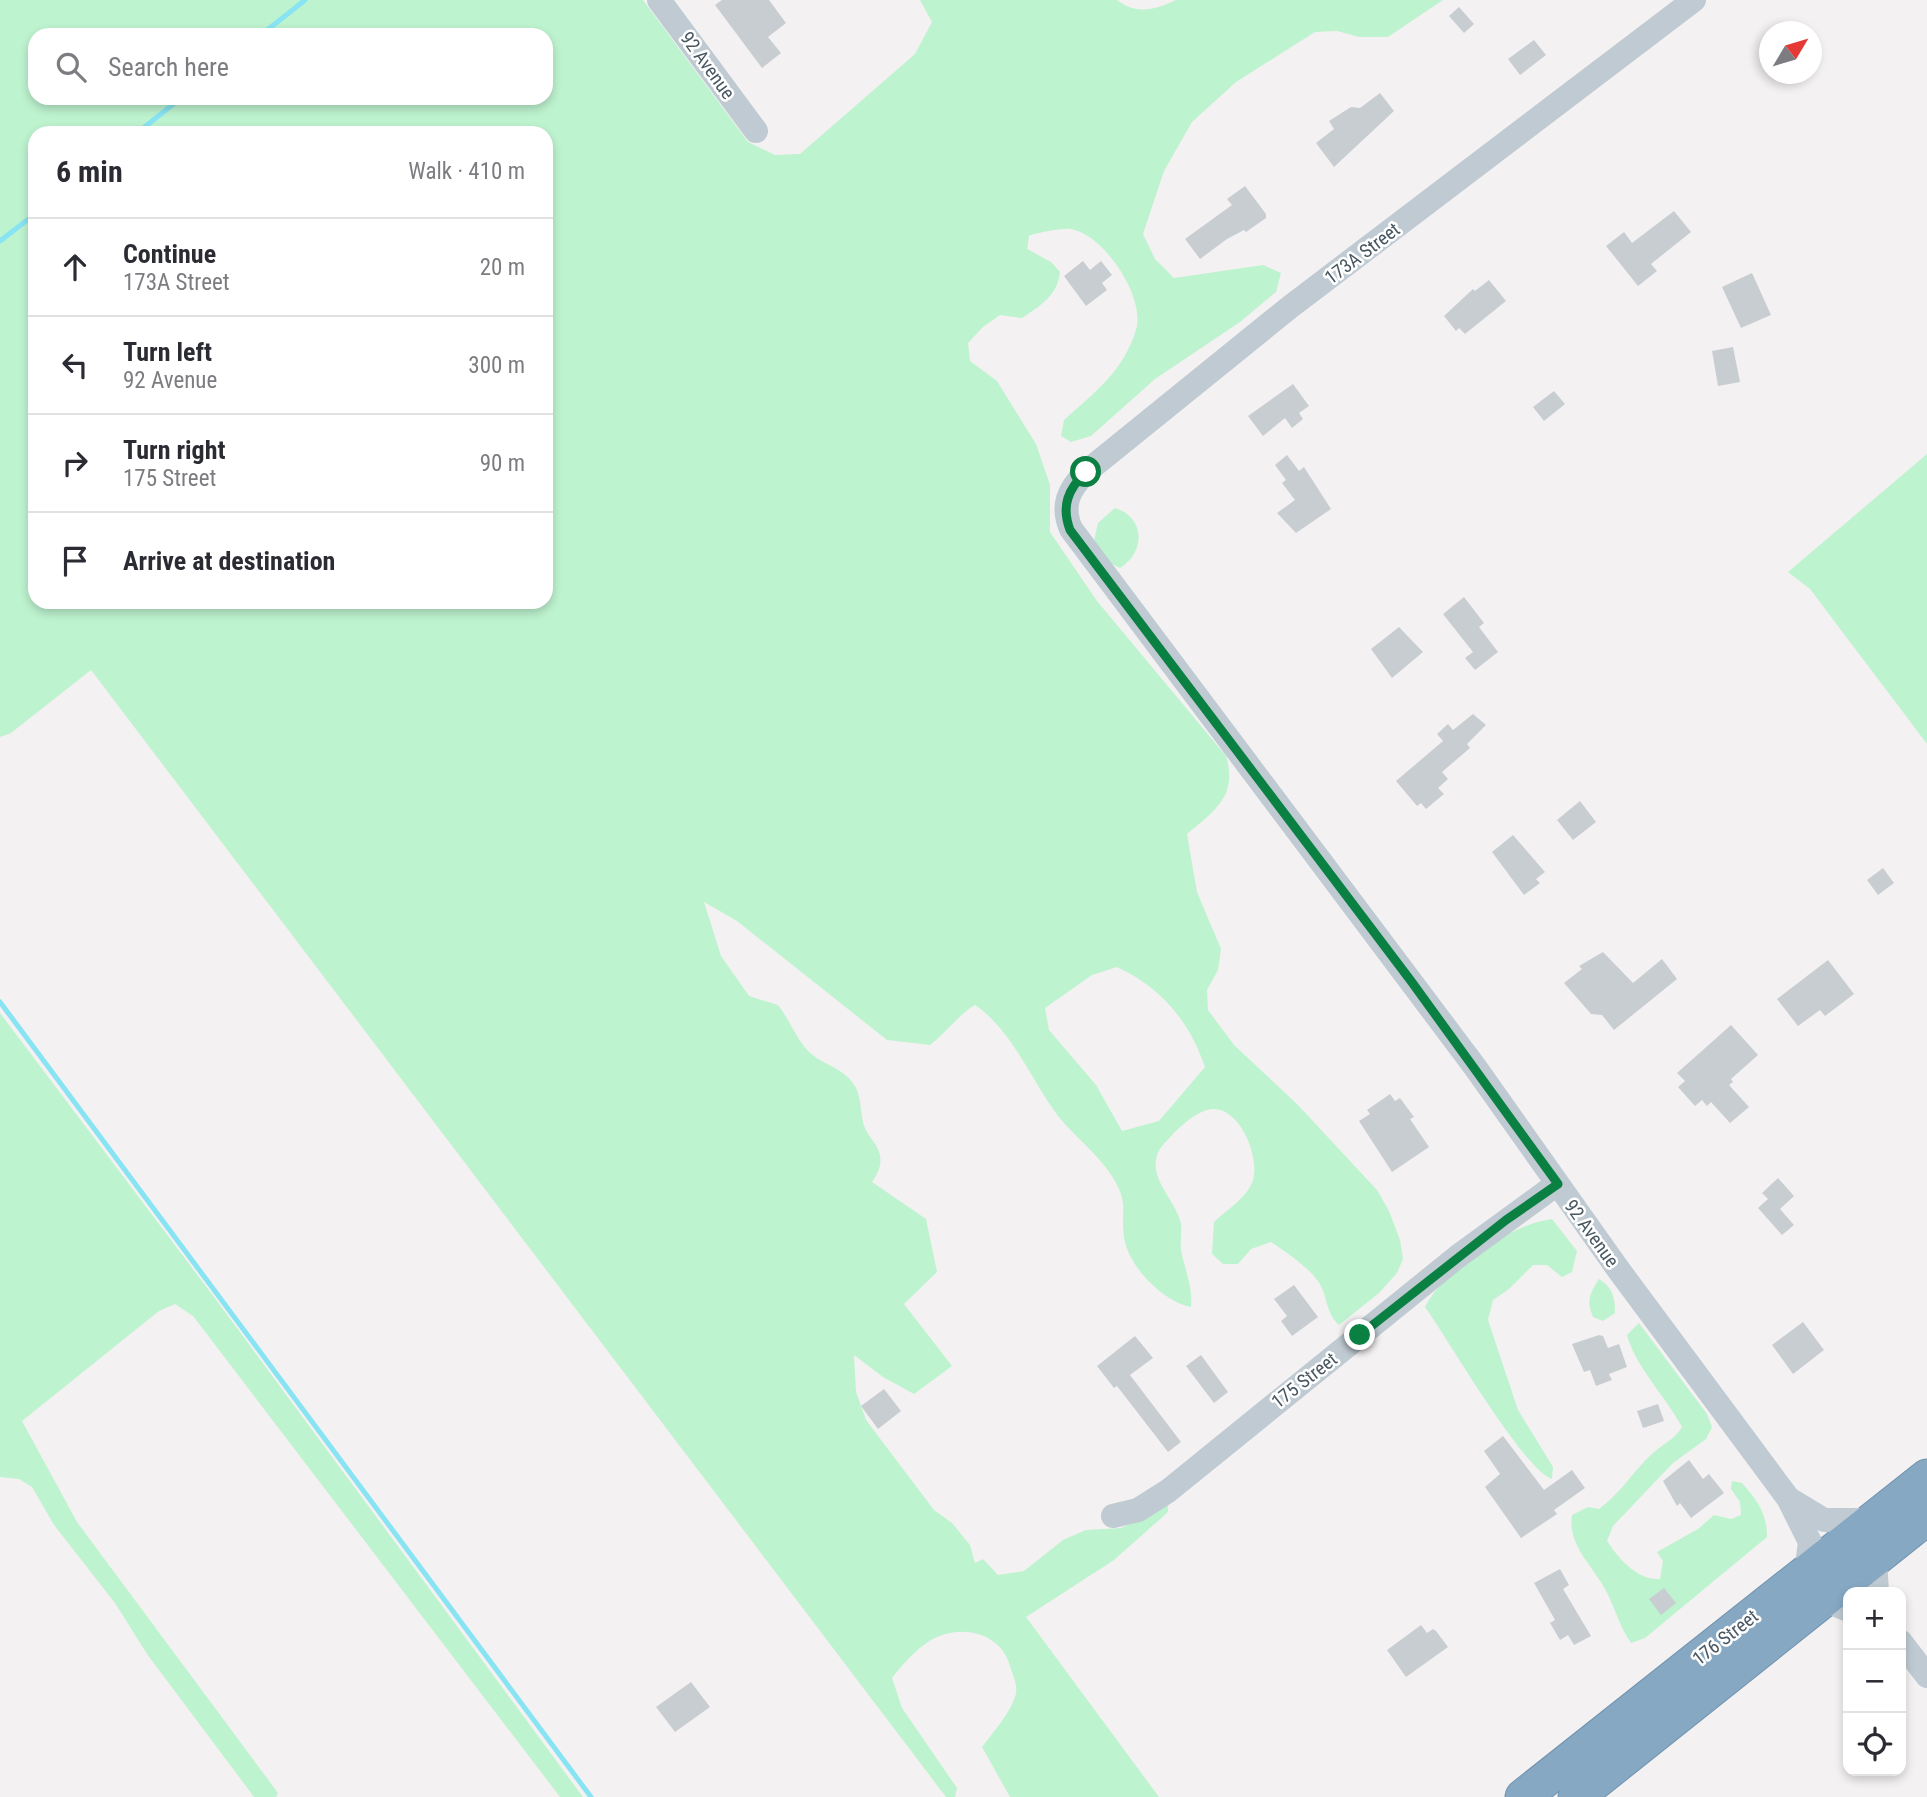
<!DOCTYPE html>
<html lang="en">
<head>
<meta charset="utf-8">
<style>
	:root { --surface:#fff; --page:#f7f7f7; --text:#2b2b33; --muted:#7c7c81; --line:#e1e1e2 }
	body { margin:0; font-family:"Roboto Condensed",sans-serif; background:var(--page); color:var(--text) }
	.controls { position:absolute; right:21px; bottom:21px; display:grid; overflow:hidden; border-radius:14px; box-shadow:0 4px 10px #0003 }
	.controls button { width:63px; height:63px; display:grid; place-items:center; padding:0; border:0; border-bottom:2px solid var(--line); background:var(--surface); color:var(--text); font:35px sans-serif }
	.compass { position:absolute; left:1759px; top:21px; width:63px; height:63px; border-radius:50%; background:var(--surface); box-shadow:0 4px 10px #0003; rotate:52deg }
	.stop { position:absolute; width:21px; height:21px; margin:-16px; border:5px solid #0b8043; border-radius:50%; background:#fff }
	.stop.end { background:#0b8043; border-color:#fff; box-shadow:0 2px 7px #0008 }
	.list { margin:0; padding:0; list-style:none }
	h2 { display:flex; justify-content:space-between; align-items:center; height:91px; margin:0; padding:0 28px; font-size:30px }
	h2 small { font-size:23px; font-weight:400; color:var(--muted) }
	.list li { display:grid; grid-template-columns:46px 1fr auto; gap:21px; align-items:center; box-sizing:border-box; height:98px; padding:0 28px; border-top:2px solid var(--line) }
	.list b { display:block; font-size:26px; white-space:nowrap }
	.list p { margin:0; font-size:23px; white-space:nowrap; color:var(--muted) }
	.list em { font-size:23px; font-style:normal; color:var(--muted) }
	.icon { flex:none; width:38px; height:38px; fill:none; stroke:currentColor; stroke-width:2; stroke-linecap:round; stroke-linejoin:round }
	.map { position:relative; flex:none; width:1927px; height:1797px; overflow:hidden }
	.search { position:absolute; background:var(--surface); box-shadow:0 4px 10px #0003; left:28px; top:28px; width:525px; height:77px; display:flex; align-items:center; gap:18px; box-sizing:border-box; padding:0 24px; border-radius:21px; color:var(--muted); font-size:26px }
	.panel { position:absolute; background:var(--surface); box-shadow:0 4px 10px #0003; left:28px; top:126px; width:525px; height:483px; border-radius:21px }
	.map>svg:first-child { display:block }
	.green { fill:#bef3cf; fill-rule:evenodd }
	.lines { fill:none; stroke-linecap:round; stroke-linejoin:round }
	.stream { stroke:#88e4f3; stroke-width:5 }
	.building { fill:#c8cdd2 }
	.highway-casing { stroke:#7193af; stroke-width:37 }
	.minor { stroke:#bfcad2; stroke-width:24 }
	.highway { stroke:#86a8c3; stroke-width:35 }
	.route { stroke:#0b8043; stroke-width:9 }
	.labels { text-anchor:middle; stroke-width:5; stroke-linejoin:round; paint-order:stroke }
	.street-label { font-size:19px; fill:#485761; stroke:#fff }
</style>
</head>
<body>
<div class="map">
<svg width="1927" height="1797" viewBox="0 0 1927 1797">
	<rect width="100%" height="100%" fill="#f4f1f2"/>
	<!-- green -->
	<path class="green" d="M0,0H643L748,142L775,155L800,154L915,54L932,22L920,0H1117C1136,15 1155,10 1176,0H1443L1388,37H1359L1337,31L1315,32L1236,82L1192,122L1164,171L1143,234L1155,259L1174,278L1263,265L1281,273L1276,292L1240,322L1155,379L1091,436L1071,442L1061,436L1064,420C1095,392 1123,372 1136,330C1146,297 1103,233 1070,229C1064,228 1035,233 1029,236L1027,249L1051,262L1060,272C1058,295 1040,306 1022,318L1000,315L983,327L968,343L970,361L997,381L1036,444L1050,485V532L1097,601L1226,756C1238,796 1215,810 1187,834L1197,892L1221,949L1218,970L1207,990L1208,1010L1234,1045L1297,1104L1377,1190L1389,1211L1400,1240L1403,1259L1397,1273L1379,1293L1339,1325C1325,1312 1328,1296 1318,1281C1306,1265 1287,1253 1271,1242L1251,1249L1238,1264H1223L1212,1254L1214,1222C1226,1210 1243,1201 1251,1185C1263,1162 1241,1108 1213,1109C1198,1110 1183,1124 1173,1134C1166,1142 1157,1149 1156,1160C1152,1182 1177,1203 1181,1224C1182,1232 1180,1242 1181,1250C1185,1271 1193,1286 1191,1307C1164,1302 1128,1267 1124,1237C1120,1209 1130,1205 1112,1176C1097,1153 1075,1137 1058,1116C1031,1080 1012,1030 975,1005C958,1015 947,1032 930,1045L887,1040L737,921L704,902L721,956L749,996L778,1005C789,1019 796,1038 808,1051C821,1064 841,1067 852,1082C863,1095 859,1113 865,1128C869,1137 877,1144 879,1152C883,1164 878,1173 872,1182L926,1219L937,1272L904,1304L952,1366L914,1394L883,1377L854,1355L856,1392L866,1420L934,1510L952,1523L970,1545L975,1563L983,1559L998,1575L1024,1571L1063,1540L1086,1530L1121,1528L1168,1505V1512L1114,1560L1026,1617L1159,1797H1010L982,1747C993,1732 1009,1715 1015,1697C1019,1687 1013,1676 1010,1666C1001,1632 960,1623 931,1640C915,1650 903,1664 892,1678L902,1708L957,1788L955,1797H946L91,670L11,733L0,737ZM35,35H546V98H35ZM35,133H546V602H35ZM1117,967C1162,988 1189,1021 1205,1067L1159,1121L1122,1131L1096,1085L1049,1030L1045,1008L1092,975Z
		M1927,454V744L1810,589L1788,572Z
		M1115,508C1145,517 1146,552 1120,568L1108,562L1094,541L1098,523Z
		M0,1013L217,1301L583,1797H560L193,1316L175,1304L159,1311L22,1421L77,1522L278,1793L276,1797H254L147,1654L115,1603L54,1525L32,1487L19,1479L0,1477Z
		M1552,1219L1577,1251L1572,1272L1562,1277L1547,1265H1533L1509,1289L1493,1300L1488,1320L1518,1410L1553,1467L1552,1479C1523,1469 1448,1339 1425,1307C1445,1268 1508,1225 1552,1219Z
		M1599,1279C1613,1288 1615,1297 1615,1313L1603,1321L1593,1317C1586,1300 1590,1293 1599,1279Z
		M1639,1323L1707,1414L1712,1427L1706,1439L1673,1463L1613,1526L1607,1541C1618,1558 1638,1581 1660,1579L1663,1561L1657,1552L1698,1529L1714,1515L1731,1519L1741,1515L1740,1502L1731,1489L1732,1481L1742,1483C1758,1501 1767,1514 1767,1537L1645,1638L1631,1643C1619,1626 1615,1607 1605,1589C1592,1565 1567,1544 1572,1515L1588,1507L1599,1509C1623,1491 1632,1472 1653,1453C1663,1444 1675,1439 1682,1427C1666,1397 1635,1366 1627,1335Z"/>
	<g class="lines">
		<!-- stream -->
		<path class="stream" d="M261,35L305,0
			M137,133L181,98
			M0,241L35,214
			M0,1002L591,1797"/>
	</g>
	<!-- building -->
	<path class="building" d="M722,0H769L786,23L768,37L781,53L762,68L715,5Z
		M1459,7L1474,24L1464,33L1449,16Z
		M1534,40L1546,55L1520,75L1508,59Z
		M1380,93L1394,111L1334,167L1316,143L1334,129L1329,121L1351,107L1360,108Z
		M1245,186L1266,214V218L1246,232L1244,230L1227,239L1200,259L1185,239L1232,205L1227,199Z
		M1674,211L1691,232L1651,264L1657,271L1638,286L1606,246L1624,232L1632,243Z
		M1083,261L1090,270L1101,261L1112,275L1102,283L1107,290L1086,306L1064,276Z
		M1752,273L1771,315L1741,328L1722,287Z
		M1489,280L1506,301L1465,334L1459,328L1456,331L1444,316L1473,289L1475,291Z
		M1733,347L1740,382L1718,386L1712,351Z
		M1293,384L1309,406L1299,413L1303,419L1292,428L1285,418L1263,436L1248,416Z
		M1554,391L1565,404L1544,421L1533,407Z
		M1287,455L1299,471L1304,467L1331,509L1296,533L1277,513L1295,500L1282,483L1286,480L1275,465Z
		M1464,597L1484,623L1479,627L1498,652L1475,670L1465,658L1473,652L1443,614Z
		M1399,627L1423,652L1392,678L1371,649Z
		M1473,714L1486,725L1467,744L1470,748L1442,772L1448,779L1438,788L1444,794L1426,809L1421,803L1417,806L1396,781L1443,741L1437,734L1448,724L1453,730Z
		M1580,801L1596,822L1573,840L1557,820Z
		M1513,835L1545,872L1536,879L1540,883L1524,895L1492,852Z
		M1883,868L1894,883L1878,895L1867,880Z
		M1603,952L1633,983L1662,959L1677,979L1614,1030L1602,1015L1591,1014L1564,983L1582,969L1579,966Z
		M1828,960L1854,994L1825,1016L1820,1010L1798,1026L1777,999Z
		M1731,1025L1758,1055L1731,1079L1733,1082L1729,1085L1749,1107L1730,1123L1711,1102L1707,1106L1702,1100L1695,1106L1678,1087L1685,1081L1677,1073Z
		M1390,1094L1395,1101L1400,1098L1414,1117L1410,1119L1429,1147L1392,1172L1359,1121L1370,1114L1367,1110Z
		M1778,1178L1794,1196L1780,1209L1794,1225L1782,1235L1758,1208L1768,1199L1762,1193Z
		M1294,1285L1318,1317L1292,1336L1281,1321L1287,1316L1274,1299Z
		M1803,1322L1824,1350L1793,1374L1772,1345Z
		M1599,1335L1603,1336L1608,1348L1619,1344L1627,1367L1609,1374L1612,1380L1596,1386L1590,1370L1584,1372L1572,1344Z
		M1135,1336L1153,1358L1130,1375L1181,1442L1168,1452L1117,1386L1114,1388L1097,1366Z
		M1201,1355L1228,1392L1214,1403L1186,1366Z
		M884,1389L901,1411L878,1429L861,1406Z
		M1658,1404L1664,1421L1643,1428L1637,1411Z
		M1503,1436L1544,1490L1572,1470L1585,1488L1554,1510L1557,1514L1521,1538L1485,1487L1500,1474L1484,1451Z
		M1689,1460L1703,1479L1709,1474L1724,1493L1691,1518L1680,1503L1677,1506L1663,1481Z
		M1560,1569L1569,1585L1563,1589L1591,1636L1574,1645L1568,1635L1560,1640L1550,1623L1555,1620L1534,1583Z
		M1664,1588L1676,1603L1661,1615L1649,1599Z
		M1421,1625L1427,1633L1433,1629L1436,1631L1448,1647L1406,1677L1387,1650Z
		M691,1682L710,1707L675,1732L656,1707Z"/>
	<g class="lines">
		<!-- highway casing -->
		<g class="highway-casing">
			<path id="highway" d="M1523,1797L1927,1477
				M1576,1797L1927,1517"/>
		</g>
		<!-- minor -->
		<path class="minor" d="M659,0L756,131
			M1694,0L1290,307L1086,472C1068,490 1061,506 1071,529L1475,1067L1618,1269L1788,1498L1810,1542L1806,1573
			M1791,1500L1824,1520H1872
			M1113,1516L1138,1510L1168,1491L1457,1257L1557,1184
			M1875,1559L1877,1592
			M1824,1600L1848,1610
			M1901,1642L1927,1676"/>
		<!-- highway -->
		<use href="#highway" class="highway"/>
	</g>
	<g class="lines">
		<!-- route -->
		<path class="route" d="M1086,472C1068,489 1061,506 1070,530L1411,981L1558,1184L1506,1220L1360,1335"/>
	</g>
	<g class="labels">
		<!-- street labels -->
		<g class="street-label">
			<text transform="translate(708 65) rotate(54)" y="7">92 Avenue</text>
			<text transform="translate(1362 253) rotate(-37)" y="7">173A Street</text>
			<text transform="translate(1592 1233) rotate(54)" y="7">92 Avenue</text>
			<text transform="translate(1304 1380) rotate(-38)" y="7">175 Street</text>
			<text transform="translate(1725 1637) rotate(-38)" y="7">176 Street</text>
		</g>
	</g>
</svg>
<div class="controls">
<button>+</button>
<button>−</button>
<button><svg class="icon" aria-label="locate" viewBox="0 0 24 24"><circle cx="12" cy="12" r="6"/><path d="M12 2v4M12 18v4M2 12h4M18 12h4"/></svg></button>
</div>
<svg class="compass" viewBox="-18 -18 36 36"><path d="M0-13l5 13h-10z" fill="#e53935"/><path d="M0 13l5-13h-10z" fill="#7c7c81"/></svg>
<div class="stop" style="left:1086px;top:472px"></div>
<div class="stop end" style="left:1360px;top:1335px"></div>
<div class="search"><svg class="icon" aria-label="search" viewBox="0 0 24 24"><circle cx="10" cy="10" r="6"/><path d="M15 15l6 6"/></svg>Search here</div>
<section class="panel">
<h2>6 min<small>Walk · 410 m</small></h2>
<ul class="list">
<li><svg class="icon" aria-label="ahead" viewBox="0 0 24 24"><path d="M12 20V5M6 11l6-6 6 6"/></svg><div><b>Continue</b><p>173A Street</p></div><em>20 m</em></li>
<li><svg class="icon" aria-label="left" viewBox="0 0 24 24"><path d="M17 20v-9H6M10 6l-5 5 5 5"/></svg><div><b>Turn left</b><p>92 Avenue</p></div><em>300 m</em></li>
<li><svg class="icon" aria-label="right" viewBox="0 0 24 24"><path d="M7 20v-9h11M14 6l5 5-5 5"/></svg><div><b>Turn right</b><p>175 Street</p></div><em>90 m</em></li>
<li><svg class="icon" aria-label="arrive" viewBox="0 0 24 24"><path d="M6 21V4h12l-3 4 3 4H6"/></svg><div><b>Arrive at destination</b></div></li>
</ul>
</section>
</div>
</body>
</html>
